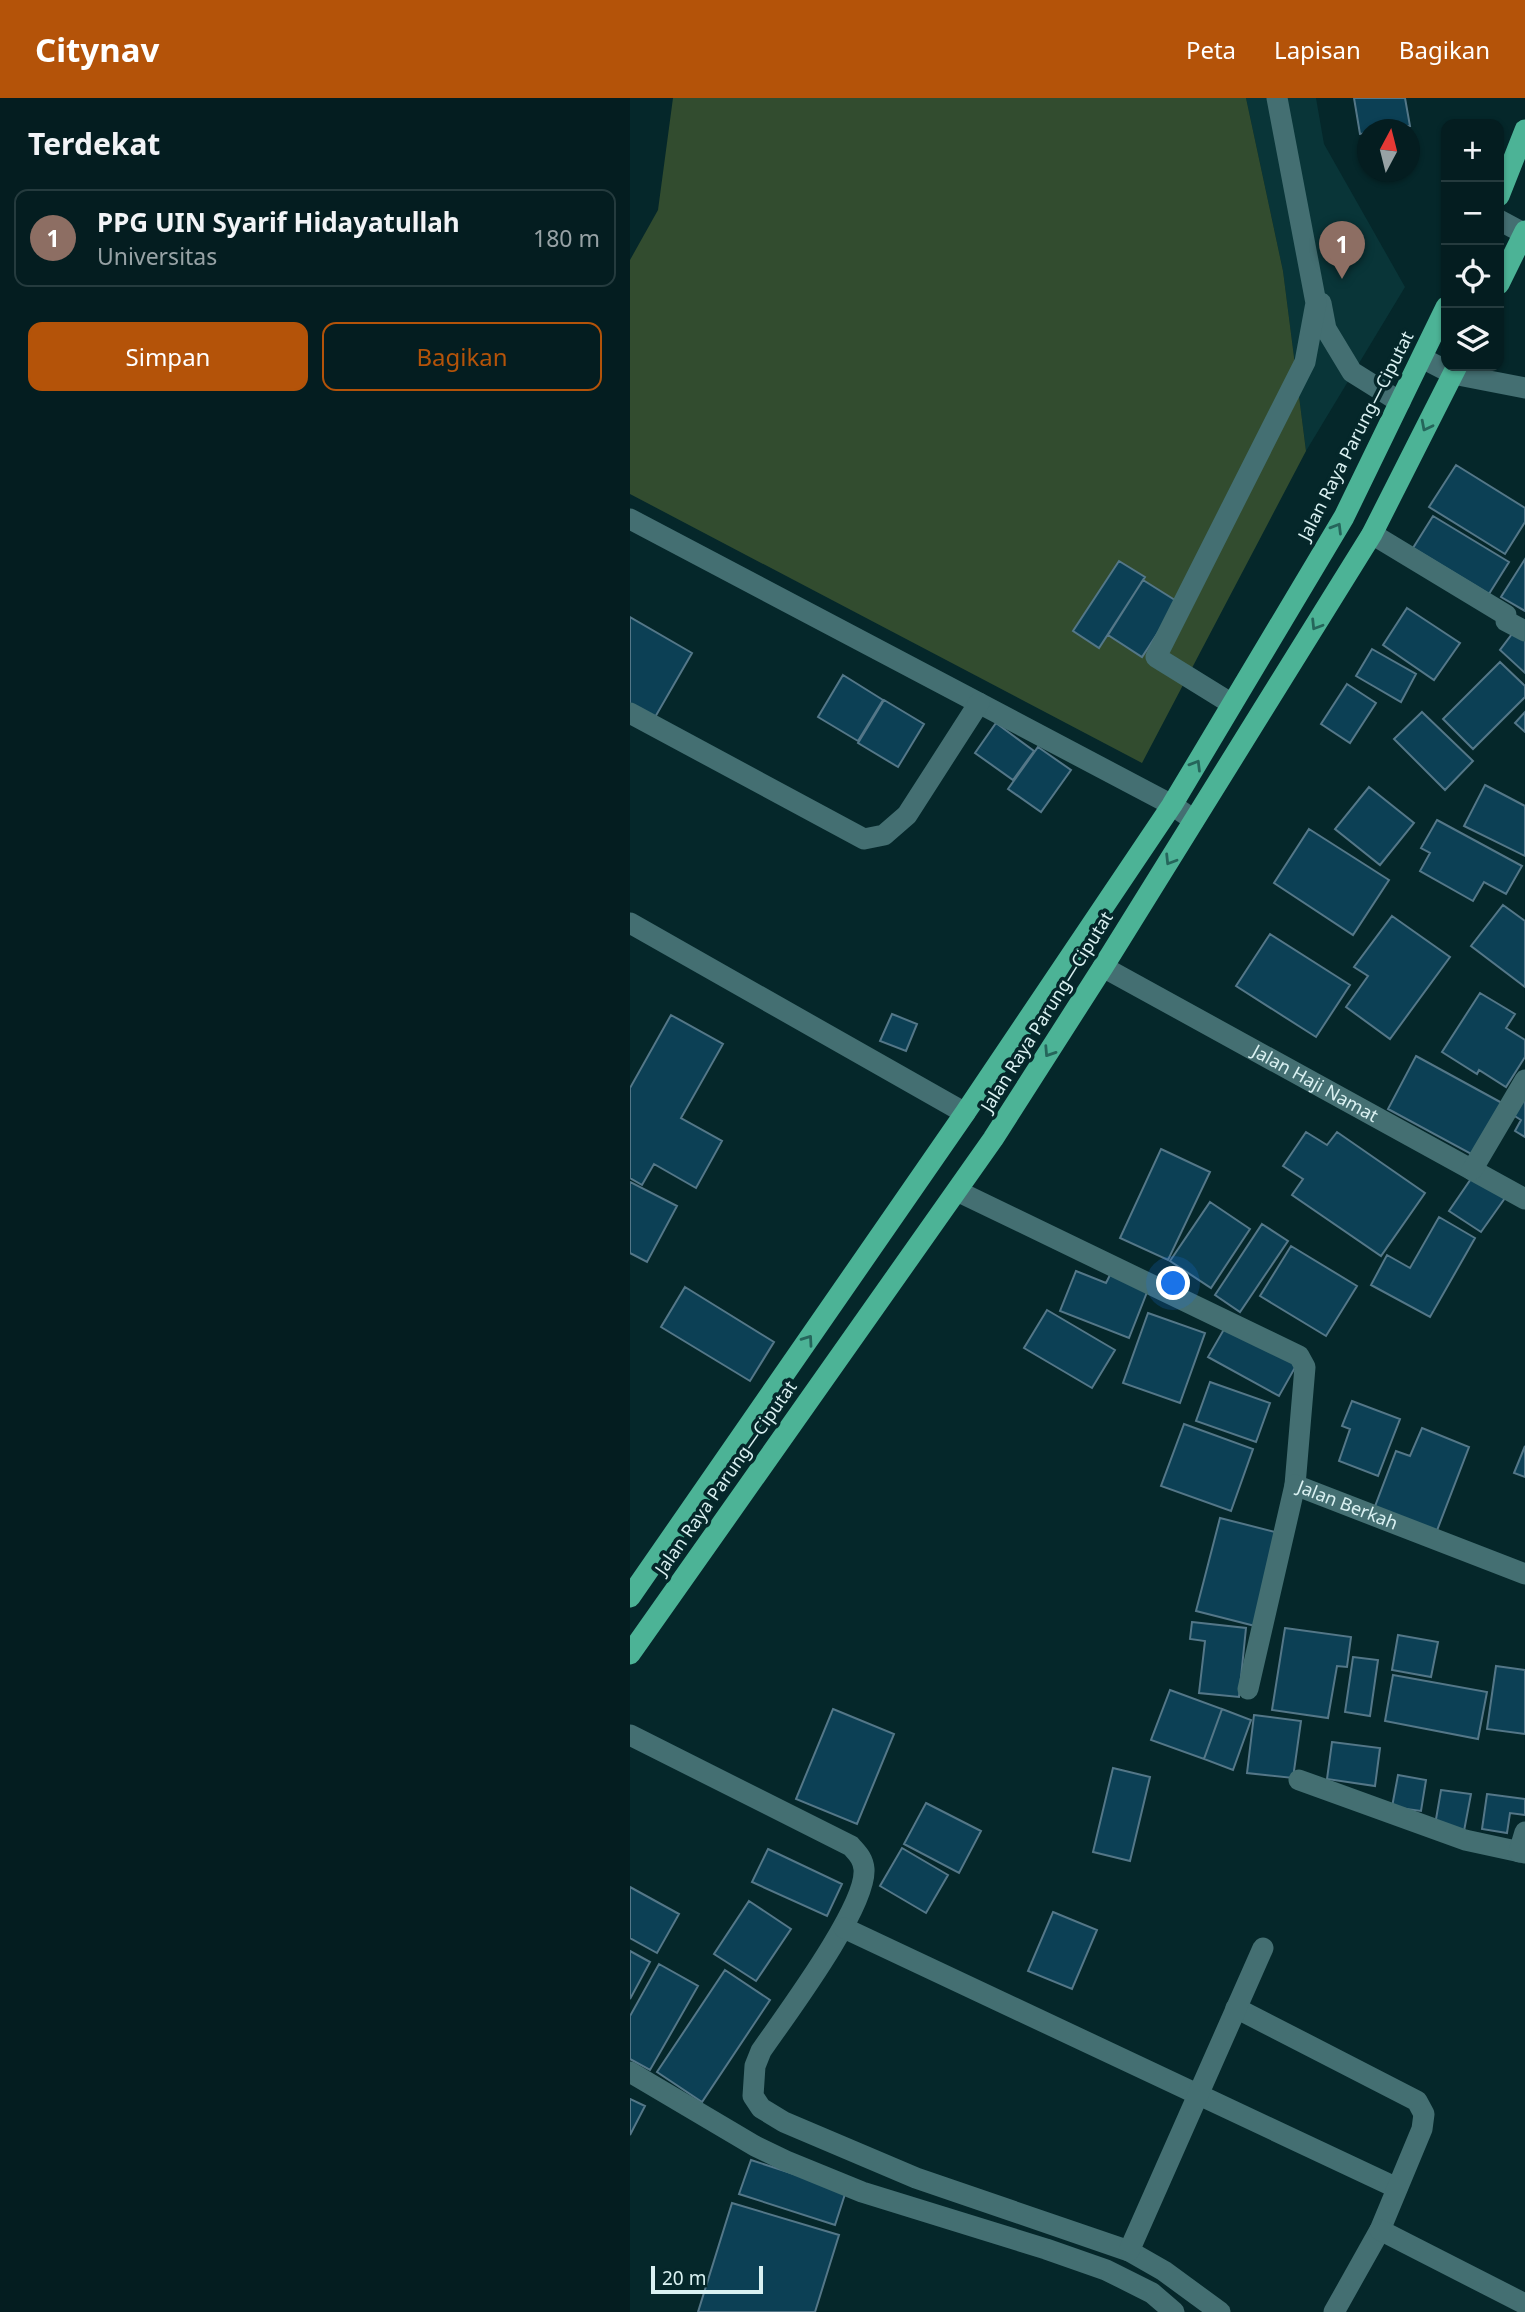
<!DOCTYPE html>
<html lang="id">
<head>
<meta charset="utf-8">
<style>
	:root { --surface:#041d20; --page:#0d2629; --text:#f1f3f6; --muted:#97a2a5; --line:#253b3e; --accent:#b45309 }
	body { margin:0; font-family:"Noto Sans",sans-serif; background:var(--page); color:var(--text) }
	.controls { position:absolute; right:21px; top:21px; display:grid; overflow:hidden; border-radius:14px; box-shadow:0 2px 5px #0004 }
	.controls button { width:63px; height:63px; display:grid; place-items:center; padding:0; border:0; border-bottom:2px solid var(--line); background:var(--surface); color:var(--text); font:35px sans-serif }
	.compass { position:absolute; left:727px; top:21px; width:63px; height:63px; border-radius:50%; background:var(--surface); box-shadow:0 2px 5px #0004; rotate:7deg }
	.scale { position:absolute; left:21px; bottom:18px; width:112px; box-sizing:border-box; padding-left:7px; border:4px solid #daf1f2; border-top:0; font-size:19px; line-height:24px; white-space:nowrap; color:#daf1f2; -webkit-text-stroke:5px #05272a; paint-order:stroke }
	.you { position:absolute; left:544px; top:1186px; width:24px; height:24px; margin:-18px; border:5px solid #fff; border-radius:50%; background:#1a73e8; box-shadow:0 0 0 10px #1a73e833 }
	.badge { display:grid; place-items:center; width:46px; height:46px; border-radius:50%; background:var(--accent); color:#fff; font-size:23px; font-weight:700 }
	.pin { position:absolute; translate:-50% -58px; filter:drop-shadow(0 2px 4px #0008) }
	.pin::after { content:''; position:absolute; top:37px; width:24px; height:21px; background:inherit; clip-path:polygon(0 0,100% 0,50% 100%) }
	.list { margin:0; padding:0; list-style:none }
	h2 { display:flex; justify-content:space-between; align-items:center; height:91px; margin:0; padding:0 28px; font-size:30px }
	h2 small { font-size:23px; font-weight:400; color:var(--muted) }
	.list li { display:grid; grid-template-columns:46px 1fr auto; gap:21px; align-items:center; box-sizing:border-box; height:98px; margin:0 14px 14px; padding:0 14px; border:2px solid var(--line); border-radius:14px }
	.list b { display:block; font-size:26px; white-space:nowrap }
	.list p { margin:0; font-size:23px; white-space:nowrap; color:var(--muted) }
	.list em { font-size:23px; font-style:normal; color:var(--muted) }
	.actions { display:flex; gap:14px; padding:21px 28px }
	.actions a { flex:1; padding:16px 0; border:2px solid var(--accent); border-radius:14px; text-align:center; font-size:24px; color:var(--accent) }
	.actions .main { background:var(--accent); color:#fff }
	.icon { flex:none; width:38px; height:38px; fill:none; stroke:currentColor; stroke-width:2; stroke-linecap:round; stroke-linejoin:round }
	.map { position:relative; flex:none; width:895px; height:2214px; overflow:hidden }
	header { display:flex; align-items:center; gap:42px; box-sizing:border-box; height:98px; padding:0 35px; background:var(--accent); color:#fff }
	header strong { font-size:33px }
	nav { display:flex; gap:38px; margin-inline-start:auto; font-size:24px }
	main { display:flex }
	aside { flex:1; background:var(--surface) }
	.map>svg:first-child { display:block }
	.built { fill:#093538 }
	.green { fill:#324c2f }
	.building { fill:#0c4055; stroke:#547788; stroke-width:2 }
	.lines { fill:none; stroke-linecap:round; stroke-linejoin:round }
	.minor { stroke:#446f72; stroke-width:21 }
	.highway { stroke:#4cb396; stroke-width:21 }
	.oneway { stroke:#25665b }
	.labels { text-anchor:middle; stroke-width:7; stroke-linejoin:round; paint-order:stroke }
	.street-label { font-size:18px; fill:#daf1f2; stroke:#05272a }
</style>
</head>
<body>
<header>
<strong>Citynav</strong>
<nav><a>Peta</a><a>Lapisan</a><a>Bagikan</a></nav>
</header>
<main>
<aside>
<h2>Terdekat<small></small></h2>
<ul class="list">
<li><span class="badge" style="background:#8d6e63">1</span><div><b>PPG UIN Syarif Hidayatullah</b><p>Universitas</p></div><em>180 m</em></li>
</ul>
<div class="actions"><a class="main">Simpan</a><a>Bagikan</a></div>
</aside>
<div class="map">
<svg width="895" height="2214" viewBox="0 0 895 2214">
	<rect width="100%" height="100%" fill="#05272a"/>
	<!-- built -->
	<path class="built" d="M616,0H686L694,46L775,189L676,353L653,173Z"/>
	<!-- green -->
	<path class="green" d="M43,0H616L653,173L676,353L512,665L0,396V162L28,112Z"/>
	<!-- building -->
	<path class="building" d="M724,0H775L780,28L738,32V35L730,36Z
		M826,367L895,410V424L875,456L799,409Z
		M803,418L879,464L859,496L783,450Z
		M895,461V513L871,499Z
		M489,463L515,479L469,550L443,533Z
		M513,482L548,504L512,559L478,537Z
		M777,510L830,545L804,582L753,547Z
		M0,519L62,555L24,621L0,608Z
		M885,532L895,537V575L870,552Z
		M742,551L786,576L771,604L726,578Z
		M870,564L895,588V599L843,651L813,621Z
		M213,577L253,602L228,643L188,619Z
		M717,586L746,605L720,645L691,626Z
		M254,602L294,626L268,669L228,645Z
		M792,614L843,663L815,692L764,641Z
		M895,614V634L885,625Z
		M366,625L404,653L383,682L345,655Z
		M408,649L441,672L411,714L378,691Z
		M855,687L895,708V758L834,728Z
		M739,689L784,725L750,767L705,731Z
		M807,722L892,768L876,796L854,784L843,803L790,773L800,755L791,750Z
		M679,731L759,782L723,837L644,785Z
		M873,807L895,823V889L841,848Z
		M762,818L820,859L760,941L716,909L738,878L724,869Z
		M640,836L720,887L686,939L606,888Z
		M850,895L885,916L876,930L895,942V959L876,989L849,972L847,976L812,954Z
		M262,916L287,926L276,953L250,943Z
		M41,917L93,946L51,1020L92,1043L66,1090L24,1066L12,1087L0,1080V990Z
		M786,958L872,1005L843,1057L758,1011Z
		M895,996V1039L885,1033L891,1022L883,1017Z
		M676,1034L697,1047L707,1034L795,1095L751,1158L662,1097L673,1081L653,1068Z
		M531,1051L580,1074L538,1162L490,1140Z
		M843,1078L875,1100L851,1134L819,1113Z
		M0,1084L47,1108L17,1164L0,1155Z
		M580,1104L620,1131L581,1190L540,1163Z
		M809,1119L845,1140L800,1219L741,1187L757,1157L780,1170Z
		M632,1126L658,1143L610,1214L585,1197Z
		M661,1148L727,1188L696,1238L630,1198Z
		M446,1173L476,1185L481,1175L519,1189L499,1240L430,1213Z
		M55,1189L144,1244L120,1283L31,1229Z
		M417,1212L485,1252L462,1290L394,1250Z
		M518,1215L575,1235L550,1305L493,1285Z
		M597,1226L667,1266L649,1298L578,1259Z
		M580,1284L640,1305L626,1344L566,1323Z
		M722,1303L770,1321L748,1378L709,1363L720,1331L712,1328Z
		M554,1326L623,1351L601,1413L531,1388Z
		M792,1330L839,1349L806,1435L744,1411L766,1353L780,1358Z
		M895,1348V1379L884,1375Z
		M590,1420L649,1435L625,1528L566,1513Z
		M562,1524L616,1530L609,1599L569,1595L575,1543L560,1541Z
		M655,1530L721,1539L717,1569L707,1568L698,1620L642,1612Z
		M768,1537L808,1544L801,1579L762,1572Z
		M723,1559L748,1562L740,1618L715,1614Z
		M866,1568L895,1572V1636L857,1631Z
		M763,1577L857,1594L848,1641L755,1623Z
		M540,1592L592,1611L574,1661L521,1642Z
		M203,1611L264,1636L227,1726L166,1701Z
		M592,1611L621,1622L603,1672L574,1661Z
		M624,1617L671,1623L663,1680L617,1675Z
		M702,1644L750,1650L745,1688L697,1681Z
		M483,1670L520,1679L500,1763L463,1754Z
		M768,1677L796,1682L791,1713L762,1709Z
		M811,1692L841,1696L834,1733L805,1727Z
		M857,1696L895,1701V1717L880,1715L877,1735L852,1731Z
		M296,1705L351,1733L329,1775L274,1746Z
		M272,1750L318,1777L296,1815L250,1788Z
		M138,1751L212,1786L197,1818L122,1784Z
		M0,1789L49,1816L27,1855L0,1840Z
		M119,1803L161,1831L126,1883L84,1856Z
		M423,1814L467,1832L442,1891L398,1873Z
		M0,1853L20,1864L0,1901Z
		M29,1866L68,1888L20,1972L0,1961V1918Z
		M95,1872L140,1902L72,2004L27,1974Z
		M0,2001L15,2008L0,2037Z
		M121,2062L216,2093L205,2127L109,2096Z
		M102,2105L209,2137L185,2214H68Z"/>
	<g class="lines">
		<!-- minor -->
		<g class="minor">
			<path d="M869,122L895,136"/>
			<path d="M691,205L696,231L722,274L770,304"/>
			<path d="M792,260L823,276L895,290"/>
			<path d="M0,421L542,707L564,722"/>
			<path d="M742,436L876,517V523L895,533"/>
			<path d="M602,606L526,559L675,264L686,205L647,0"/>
			<path d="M0,615L234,741L254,737L277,717L349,605"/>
			<path d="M0,825L335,1015"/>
			<path id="s1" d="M473,869L895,1101"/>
			<path d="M842,1072L895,982"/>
			<path id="s2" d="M327,1093L669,1258L675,1269L665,1387L895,1476"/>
			<path d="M618,1591L665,1387"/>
			<path d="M0,1637L221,1748C227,1755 233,1760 234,1771C237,1809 155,1918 131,1953L125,1968L123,1998L131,2010L154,2024L286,2080L499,2153L534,2173L590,2214"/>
			<path d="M669,1682L835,1742L895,1755"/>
			<path d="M889,1754L895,1734"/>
			<path d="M214,1830L767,2090"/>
			<path d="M606,1910L787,2003L794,2016L792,2031L750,2132L704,2214"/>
			<path d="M0,1974L125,2048L156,2063L232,2094L416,2151L476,2172L522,2195L544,2214"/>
			<path d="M750,2132L895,2206"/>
			<path d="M499,2153L633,1850"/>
		</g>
		<!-- highway -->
		<path class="highway" d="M869,98L895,32
			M869,186L895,133
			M0,1499L335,1015L542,707L714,419L816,209
			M0,1556L363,1041L473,869L742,436L827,268"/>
	</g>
	<!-- one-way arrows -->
	<defs><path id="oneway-chevron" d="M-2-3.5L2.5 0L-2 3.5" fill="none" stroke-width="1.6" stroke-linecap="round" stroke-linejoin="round" transform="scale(1.75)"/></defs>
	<g class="oneway">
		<use href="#oneway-chevron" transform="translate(796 328) rotate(117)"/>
		<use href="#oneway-chevron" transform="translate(707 430) rotate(-59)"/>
		<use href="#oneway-chevron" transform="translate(686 527) rotate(122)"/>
		<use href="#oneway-chevron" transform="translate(566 667) rotate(-59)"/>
		<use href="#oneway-chevron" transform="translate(540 762) rotate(122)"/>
		<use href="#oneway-chevron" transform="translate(419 954) rotate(123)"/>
		<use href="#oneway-chevron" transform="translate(178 1242) rotate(-55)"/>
	</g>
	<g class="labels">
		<!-- street labels -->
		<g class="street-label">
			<text transform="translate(726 338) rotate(-63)" y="6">Jalan Raya Parung—Ciputat</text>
			<text transform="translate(417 914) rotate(-58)" y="6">Jalan Raya Parung—Ciputat</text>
			<text dy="6" stroke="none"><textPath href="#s1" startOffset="242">Jalan Haji Namat</textPath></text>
			<text transform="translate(96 1380) rotate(-55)" y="6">Jalan Raya Parung—Ciputat</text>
			<text dy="6" stroke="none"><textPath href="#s2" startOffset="567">Jalan Berkah</textPath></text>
		</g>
	</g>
</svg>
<div class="controls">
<button>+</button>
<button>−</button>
<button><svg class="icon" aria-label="locate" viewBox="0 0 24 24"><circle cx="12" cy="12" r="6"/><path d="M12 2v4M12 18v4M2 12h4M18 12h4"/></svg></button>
<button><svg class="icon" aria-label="layers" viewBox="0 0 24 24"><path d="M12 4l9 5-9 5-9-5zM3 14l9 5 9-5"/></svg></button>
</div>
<svg class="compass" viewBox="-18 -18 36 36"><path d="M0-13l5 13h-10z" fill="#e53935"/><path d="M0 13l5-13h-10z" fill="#97a2a5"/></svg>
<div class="scale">20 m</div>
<div class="you"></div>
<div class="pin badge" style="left:712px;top:181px;background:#8d6e63">1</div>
</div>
</main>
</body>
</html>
